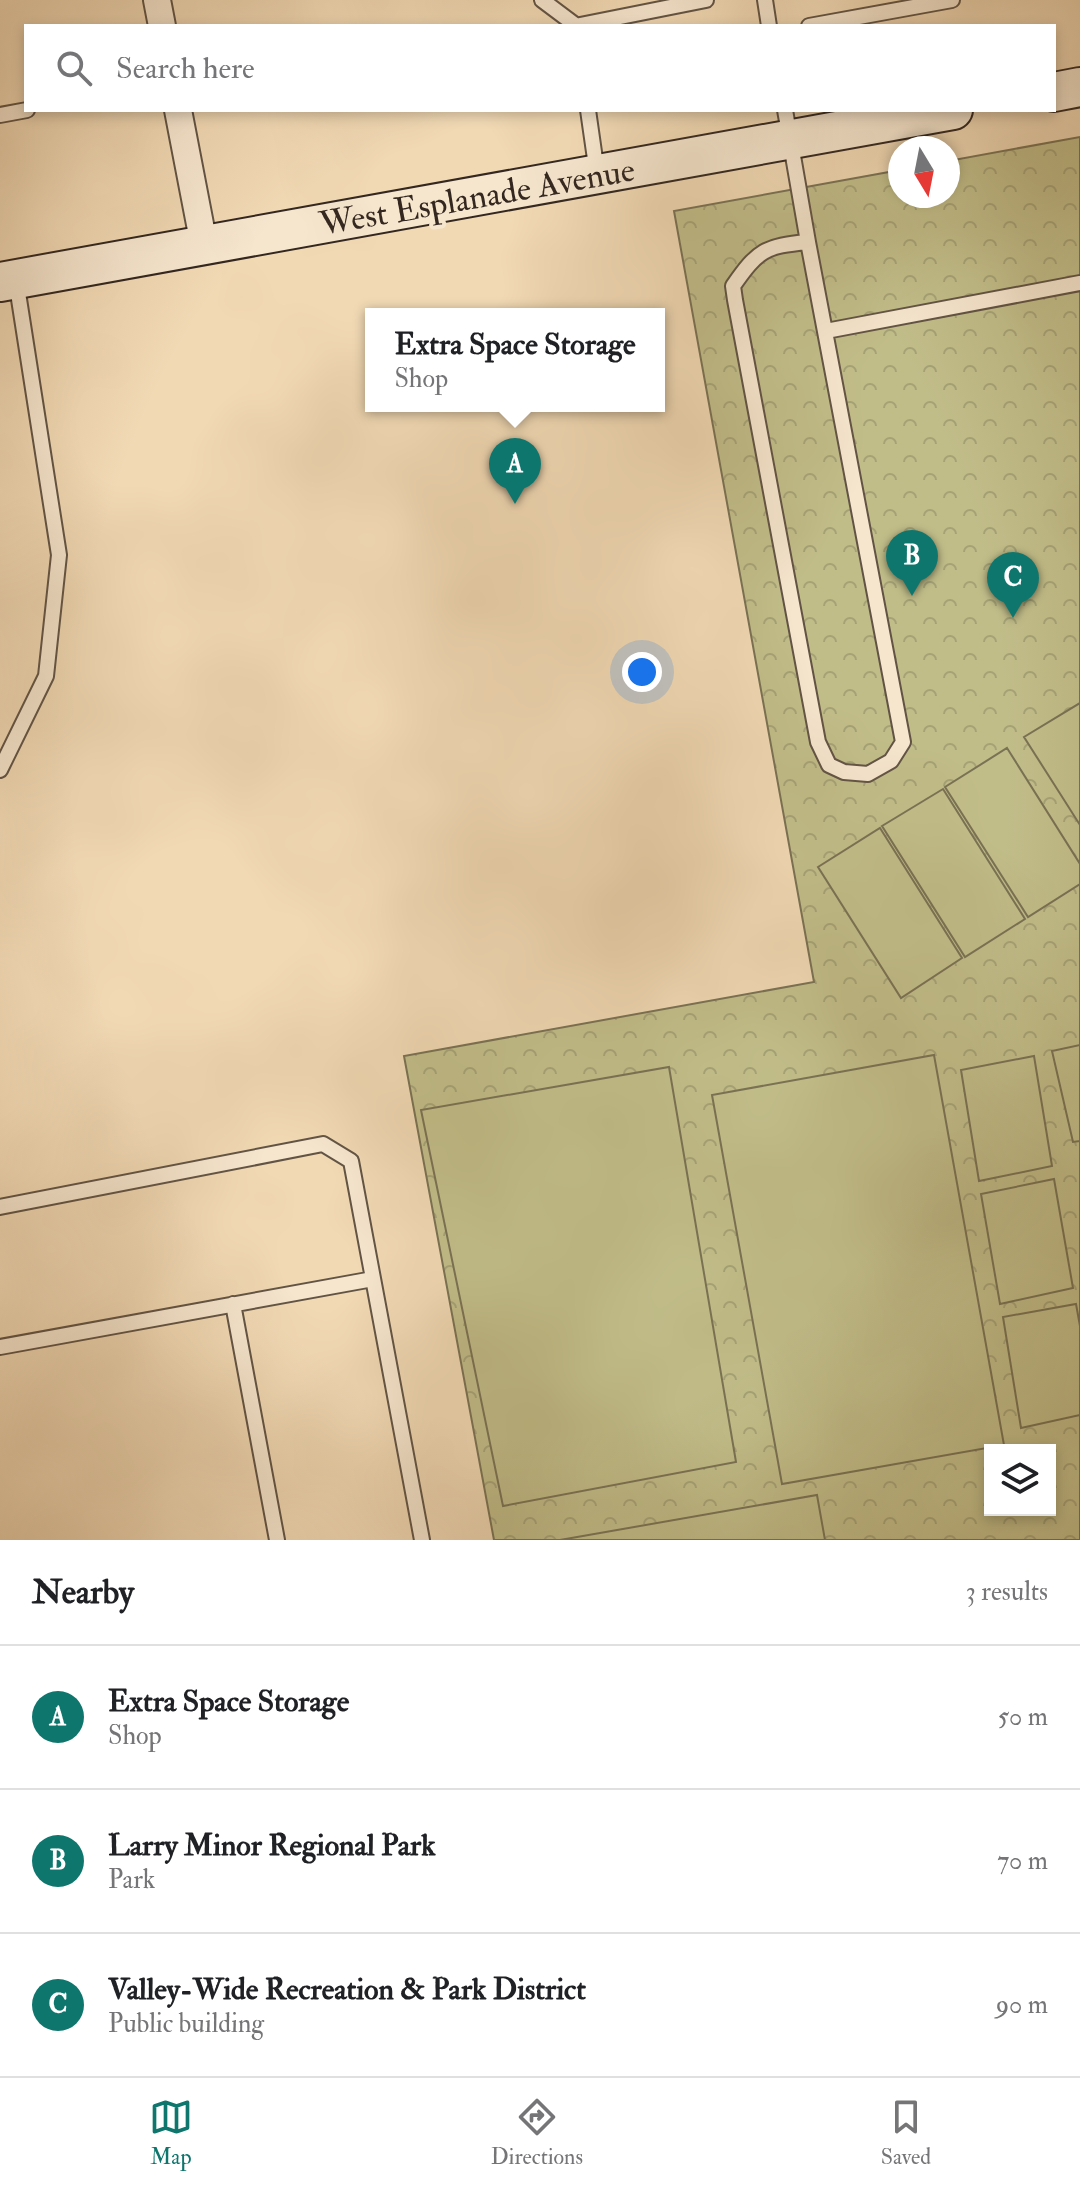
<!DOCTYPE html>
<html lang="en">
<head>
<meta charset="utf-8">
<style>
	:root { --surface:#fff; --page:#f6f6f6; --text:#202124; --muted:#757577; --line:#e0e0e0; --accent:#0f766e }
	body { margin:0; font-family:"IM FELL Double Pica",serif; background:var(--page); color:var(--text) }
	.controls { position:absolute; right:24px; bottom:24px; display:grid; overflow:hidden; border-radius:0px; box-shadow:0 4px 12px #0003 }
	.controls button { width:72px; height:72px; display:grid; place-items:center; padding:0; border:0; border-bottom:2px solid var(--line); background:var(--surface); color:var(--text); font:40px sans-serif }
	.compass { position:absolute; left:888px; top:136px; width:72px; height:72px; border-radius:50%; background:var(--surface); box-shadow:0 4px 12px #0003; rotate:170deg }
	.you { position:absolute; left:642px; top:672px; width:28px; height:28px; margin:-20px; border:6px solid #fff; border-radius:50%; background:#1a73e8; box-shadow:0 0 0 12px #1a73e833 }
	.badge { display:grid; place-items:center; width:52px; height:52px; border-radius:50%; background:var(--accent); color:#fff; font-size:26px; font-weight:700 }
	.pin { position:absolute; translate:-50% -66px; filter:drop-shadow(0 2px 4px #0008) }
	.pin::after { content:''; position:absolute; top:42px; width:28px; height:24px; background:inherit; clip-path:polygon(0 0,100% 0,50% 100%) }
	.popup { position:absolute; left:365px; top:308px; width:300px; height:104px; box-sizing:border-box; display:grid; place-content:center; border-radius:0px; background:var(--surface); filter:drop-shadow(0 2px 6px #0005); font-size:26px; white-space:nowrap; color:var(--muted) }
	.popup b { font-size:30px; color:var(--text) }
	.popup::after { content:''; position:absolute; left:50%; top:100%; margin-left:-16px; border:16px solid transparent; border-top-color:var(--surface) }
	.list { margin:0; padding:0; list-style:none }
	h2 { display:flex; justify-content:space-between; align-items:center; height:104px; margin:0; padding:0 32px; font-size:34px }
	h2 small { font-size:26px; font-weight:400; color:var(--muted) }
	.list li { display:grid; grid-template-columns:52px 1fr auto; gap:24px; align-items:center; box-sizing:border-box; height:144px; padding:0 32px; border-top:2px solid var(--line) }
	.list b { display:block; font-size:30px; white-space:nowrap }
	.list p { margin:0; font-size:26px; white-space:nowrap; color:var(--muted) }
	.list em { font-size:26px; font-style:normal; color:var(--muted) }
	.icon { flex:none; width:44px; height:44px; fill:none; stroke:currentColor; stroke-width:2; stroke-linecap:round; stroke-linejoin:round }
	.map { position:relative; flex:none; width:1080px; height:1540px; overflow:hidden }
	.search { position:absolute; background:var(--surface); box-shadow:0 4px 12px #0003; left:24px; right:24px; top:24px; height:88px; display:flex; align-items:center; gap:20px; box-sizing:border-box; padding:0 28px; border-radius:0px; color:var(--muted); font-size:30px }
	.sheet { height:536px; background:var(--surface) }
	nav { display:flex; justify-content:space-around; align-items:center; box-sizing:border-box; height:112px; border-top:2px solid var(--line); background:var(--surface); font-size:22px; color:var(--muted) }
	nav a { display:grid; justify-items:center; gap:4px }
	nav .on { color:var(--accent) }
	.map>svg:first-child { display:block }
	.park { fill:url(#park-crowns); stroke:#7a7254; stroke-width:2; fill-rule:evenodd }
	.pitch { fill:#c1bd89; stroke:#7a7254; stroke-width:2 }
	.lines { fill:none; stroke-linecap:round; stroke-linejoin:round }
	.service-casing { stroke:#625445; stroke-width:18 }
	.minor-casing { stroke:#625445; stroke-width:30 }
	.secondary-casing { stroke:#332720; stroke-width:42 }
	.service { stroke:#f6e6ce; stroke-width:14 }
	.minor { stroke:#f6e6ce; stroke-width:26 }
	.secondary { stroke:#f6e6ce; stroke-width:38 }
	.labels { text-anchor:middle; stroke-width:8; stroke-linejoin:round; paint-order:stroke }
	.street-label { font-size:34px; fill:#332720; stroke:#f6e6ce }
</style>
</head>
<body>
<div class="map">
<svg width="1080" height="1540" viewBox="0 0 1080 1540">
	<defs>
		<pattern id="park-crowns" width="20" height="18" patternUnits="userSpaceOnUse" patternTransform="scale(2)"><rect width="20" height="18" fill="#c1bd89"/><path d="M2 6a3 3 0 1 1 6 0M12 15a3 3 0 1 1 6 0" fill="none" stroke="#a6a276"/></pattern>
	</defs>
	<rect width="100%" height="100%" fill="#f1d9b4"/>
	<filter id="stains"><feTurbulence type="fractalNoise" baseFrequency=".0025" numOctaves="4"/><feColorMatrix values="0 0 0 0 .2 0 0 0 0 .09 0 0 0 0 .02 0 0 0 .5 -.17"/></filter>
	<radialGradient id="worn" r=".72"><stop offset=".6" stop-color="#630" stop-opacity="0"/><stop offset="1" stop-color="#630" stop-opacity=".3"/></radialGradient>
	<!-- park -->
	<path class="park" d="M1080,137V1540H494L404,1056L814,982L674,211L900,170V196H948V161ZM990,1450H1050V1510H990Z"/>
	<!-- pitch -->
	<path class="pitch" d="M1080,703V825L1024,737Z
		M1007,748L1080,864V884L1028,917L945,787Z
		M943,789L1025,919L965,957L882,826Z
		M880,828L962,958L901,998L818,867Z
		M1080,1045V1141L1073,1142L1052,1051Z
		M934,1055L1004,1445L782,1484L712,1095Z
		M1034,1056L1052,1166L979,1181L961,1070Z
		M669,1067L736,1462L503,1506L421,1110Z
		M1054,1179L1073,1288L1000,1304L981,1194Z
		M1076,1304L1080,1326V1415L1021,1428L1003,1317Z
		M817,1495L825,1540H560Z"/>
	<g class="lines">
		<!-- service casing -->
		<g class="service-casing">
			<path id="service" d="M542,0L574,24
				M765,0L769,26
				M575,26L706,0
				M809,26L952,0
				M588,110L597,173
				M785,110L808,242C765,246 758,250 733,286L735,300L818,742L829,765L844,772L868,774L891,761L903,742L808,242
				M0,115L27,110
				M826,331L1080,283
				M0,770L46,676L59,555L16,280
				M0,1207L323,1144L351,1161L422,1540
				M233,1304L277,1540
				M0,1347L373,1279"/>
		</g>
		<!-- minor casing -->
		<g class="minor-casing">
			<path id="minor" d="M157,0L162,26
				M178,110L204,245"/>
		</g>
		<!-- secondary casing -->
		<g class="secondary-casing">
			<path id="secondary" d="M1054,92L1080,87
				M0,282L953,110"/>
		</g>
		<!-- service -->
		<use href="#service" class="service"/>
		<!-- minor -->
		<use href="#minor" class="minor"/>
		<!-- secondary -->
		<use href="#secondary" class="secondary"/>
	</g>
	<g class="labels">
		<!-- street labels -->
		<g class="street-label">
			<text transform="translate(477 196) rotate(-10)" y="12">West Esplanade Avenue</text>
		</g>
	</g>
	<rect width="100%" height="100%" filter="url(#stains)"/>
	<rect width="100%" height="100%" fill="url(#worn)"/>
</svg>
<div class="controls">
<button><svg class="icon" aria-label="layers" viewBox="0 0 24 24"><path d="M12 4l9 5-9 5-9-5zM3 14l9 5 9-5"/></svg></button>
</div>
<svg class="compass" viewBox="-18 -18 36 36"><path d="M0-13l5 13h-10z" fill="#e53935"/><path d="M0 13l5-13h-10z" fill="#757577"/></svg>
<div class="you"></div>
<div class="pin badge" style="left:515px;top:504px">A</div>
<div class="popup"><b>Extra Space Storage</b>Shop</div>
<div class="pin badge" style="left:912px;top:596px">B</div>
<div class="pin badge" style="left:1013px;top:618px">C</div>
<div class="search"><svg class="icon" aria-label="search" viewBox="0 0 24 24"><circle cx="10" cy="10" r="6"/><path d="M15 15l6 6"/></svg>Search here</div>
</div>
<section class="sheet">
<h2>Nearby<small>3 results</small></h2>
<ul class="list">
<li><span class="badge">A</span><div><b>Extra Space Storage</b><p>Shop</p></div><em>50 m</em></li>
<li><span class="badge">B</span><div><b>Larry Minor Regional Park</b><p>Park</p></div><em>70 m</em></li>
<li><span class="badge">C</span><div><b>Valley-Wide Recreation &amp; Park District</b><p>Public building</p></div><em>90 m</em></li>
</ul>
</section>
<nav>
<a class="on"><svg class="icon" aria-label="map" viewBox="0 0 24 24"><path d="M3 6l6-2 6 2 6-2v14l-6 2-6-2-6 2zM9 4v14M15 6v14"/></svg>Map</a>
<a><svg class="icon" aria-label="directions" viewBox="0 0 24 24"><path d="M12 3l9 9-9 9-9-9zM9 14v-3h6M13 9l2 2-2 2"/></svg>Directions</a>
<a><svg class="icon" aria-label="saved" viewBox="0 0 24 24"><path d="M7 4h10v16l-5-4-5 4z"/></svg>Saved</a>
</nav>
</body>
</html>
